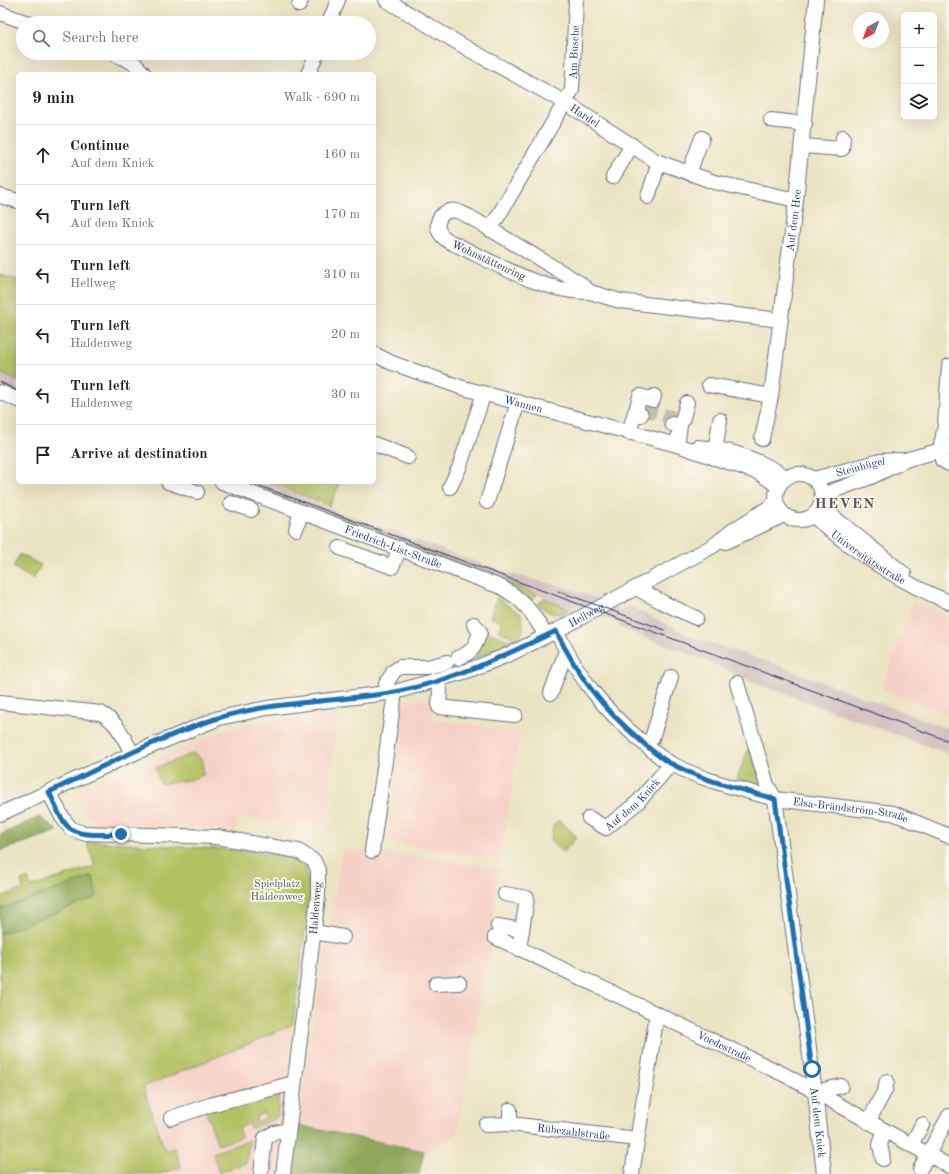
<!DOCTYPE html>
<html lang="en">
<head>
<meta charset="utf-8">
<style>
	:root { --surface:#fff; --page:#f6f6f6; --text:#222; --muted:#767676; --line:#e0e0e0 }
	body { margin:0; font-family:"Old Standard TT",serif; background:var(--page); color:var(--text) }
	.controls { position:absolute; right:12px; top:12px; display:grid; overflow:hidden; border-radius:6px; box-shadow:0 4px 16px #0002 }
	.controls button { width:36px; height:36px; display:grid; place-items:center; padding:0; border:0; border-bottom:1px solid var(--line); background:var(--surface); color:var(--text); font:20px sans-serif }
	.compass { position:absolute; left:853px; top:12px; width:36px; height:36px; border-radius:50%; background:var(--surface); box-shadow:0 4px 16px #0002; rotate:221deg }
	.stop { position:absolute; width:12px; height:12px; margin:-9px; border:3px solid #1f6fb2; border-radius:50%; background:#fff }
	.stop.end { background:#1f6fb2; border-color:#fff; box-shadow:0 1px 4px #0008 }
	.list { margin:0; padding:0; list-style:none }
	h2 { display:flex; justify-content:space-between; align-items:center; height:52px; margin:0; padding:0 16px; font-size:17px }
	h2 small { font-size:13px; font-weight:400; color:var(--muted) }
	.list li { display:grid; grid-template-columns:26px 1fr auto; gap:12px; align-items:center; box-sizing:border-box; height:60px; padding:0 16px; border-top:1px solid var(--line) }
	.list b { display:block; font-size:15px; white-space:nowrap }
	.list p { margin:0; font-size:13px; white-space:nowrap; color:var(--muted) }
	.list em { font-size:13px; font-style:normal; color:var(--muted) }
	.icon { flex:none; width:22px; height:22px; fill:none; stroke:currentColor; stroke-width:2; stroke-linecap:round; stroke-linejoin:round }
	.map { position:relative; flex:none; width:949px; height:1174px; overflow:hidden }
	.search { position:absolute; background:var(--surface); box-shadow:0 4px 16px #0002; left:16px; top:16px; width:360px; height:44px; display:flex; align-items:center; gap:10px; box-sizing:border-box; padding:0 14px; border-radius:22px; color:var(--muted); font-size:15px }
	.panel { position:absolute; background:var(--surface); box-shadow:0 4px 16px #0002; left:16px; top:72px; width:360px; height:412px; border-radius:6px }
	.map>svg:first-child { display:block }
	.built { fill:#f6d1c6 }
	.industrial { fill:#d1bfbf }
	.green { fill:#b4c163; stroke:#687860 }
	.forest { fill:#8fa759; stroke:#556b5c }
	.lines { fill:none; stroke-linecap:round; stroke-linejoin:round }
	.minor-tunnel { stroke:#c1c0af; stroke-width:14; stroke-dasharray:14 7; stroke-linecap:butt }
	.minor-casing { stroke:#646e81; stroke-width:16 }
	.minor { stroke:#fff; stroke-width:14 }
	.tram { stroke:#1b2f5e; stroke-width:1 }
	.route { stroke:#1f6fb2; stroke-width:5 }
	.labels { text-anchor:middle; stroke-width:3.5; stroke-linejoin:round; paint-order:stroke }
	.street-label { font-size:11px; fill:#1b2f5e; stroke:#fbf7ec }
	.park-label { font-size:11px; fill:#495b60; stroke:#fbf7ec }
	.district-label { font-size:15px; font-weight:bold; letter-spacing:1px; fill:#5b5565; stroke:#fbf7ec }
</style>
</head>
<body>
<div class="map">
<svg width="949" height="1174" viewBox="0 0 949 1174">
	<rect width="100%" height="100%" fill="#fbf7ec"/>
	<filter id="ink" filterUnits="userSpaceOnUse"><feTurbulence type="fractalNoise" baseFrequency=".025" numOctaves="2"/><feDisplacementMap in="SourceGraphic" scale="8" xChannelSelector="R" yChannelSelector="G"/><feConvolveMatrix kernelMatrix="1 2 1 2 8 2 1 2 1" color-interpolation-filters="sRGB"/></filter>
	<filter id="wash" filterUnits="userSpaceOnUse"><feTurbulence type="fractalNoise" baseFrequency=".012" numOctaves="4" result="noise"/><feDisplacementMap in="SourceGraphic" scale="16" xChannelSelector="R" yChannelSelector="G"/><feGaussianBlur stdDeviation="0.9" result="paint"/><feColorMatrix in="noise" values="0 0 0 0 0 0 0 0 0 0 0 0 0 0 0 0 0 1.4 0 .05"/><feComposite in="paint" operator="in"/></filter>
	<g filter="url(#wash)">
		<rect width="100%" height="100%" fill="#ebe4c3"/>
		<!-- built -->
		<path class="built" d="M913,601L949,616V715L881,689Z
			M435,698L432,719L520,732L501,860L387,842L396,782L386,780L397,702Z
			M337,712L327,825L315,824L314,827L238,817L235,832L215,828L97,823L81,810L78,805L79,793L220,732L251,724Z
			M342,851H372L498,868L493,930L456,1137L424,1151L296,1125Z
			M293,1024L278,1174H50L143,1087L256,1041Z"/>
		<!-- industrial -->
		<path class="industrial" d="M0,373L18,381V393L0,385Z
			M241,482H266L329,509L507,573L556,585L596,598L621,611L630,606L695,638L769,662L949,729V754L753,682L709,662L619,627L620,624L578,606L567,612V609L564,607L510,582Z"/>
		<!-- green -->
		<path class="green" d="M0,275L18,280V381L0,373Z
			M268,482H340L330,506Z
			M332,515L510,582L537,595L531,601L516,589Z
			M20,554L41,565L33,579L13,567Z
			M497,598L521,614C524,623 525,632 517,639L499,631L502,622L490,617Z
			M544,598L564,607L567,609V612C555,617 547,612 538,604Z
			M485,631L511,641L475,659Z
			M748,750L753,751L762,786L737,779Z
			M194,753L203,761V775L189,780L161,784L155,768Z
			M559,820L577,837L563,852L550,841L554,824Z
			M86,841L253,851L283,856L297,861L306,869L310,892L293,1024L256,1041L143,1087L165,1151L175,1148L181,1167L161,1174H95L91,1173L90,1174H0V897L23,889L21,881L28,878L31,887L95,866Z
			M280,1091L277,1118L251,1129L249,1126L266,1118L264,1113L256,1116L257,1120L239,1128L241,1137L218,1145L205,1109Z
			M250,1140L246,1163L219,1173L213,1153Z"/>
		<!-- forest -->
		<path class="forest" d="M39,817L58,831L0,851V835Z
			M93,876L97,897L0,934V909Z
			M296,1125L424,1151L419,1174H290Z"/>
	</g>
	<g filter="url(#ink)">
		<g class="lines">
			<!-- minor-tunnel -->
			<path class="minor-tunnel" d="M643,409L674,418"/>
			<!-- minor casing -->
			<g class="minor-casing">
				<g id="minor">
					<path id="s1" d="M386,0L470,50L566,103L656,161L714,182L796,200"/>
					<path d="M299,5L301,0"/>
					<path d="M0,13L28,23"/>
					<path d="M329,23L338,0"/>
					<path d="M112,53L134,63L144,74"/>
					<path d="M308,74L317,53"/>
					<path d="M771,120L805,124"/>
					<path d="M803,146L842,149L843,137"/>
					<path d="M689,173L702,138"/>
					<path d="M613,177L632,145"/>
					<path d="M0,196L18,201"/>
					<path d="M648,197L659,162"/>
					<path id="s2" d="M490,230L572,90L576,0"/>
					<path d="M590,292C548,294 498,265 461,247C454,244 444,240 440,233C433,222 443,208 456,211C460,212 466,215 470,217L578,282L590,292L620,301L780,320"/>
					<path id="s3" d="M374,354L392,363L460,387L677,445L759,473L778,486"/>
					<path d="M949,366L945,425L940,450L942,460L949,464"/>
					<path d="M709,385L771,396"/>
					<path d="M0,392L18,400"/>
					<path d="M637,407L640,396L653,400L654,396"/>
					<path d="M682,421L687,403"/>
					<path d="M672,424L680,426L677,445"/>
					<path d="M629,433L635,412L641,415"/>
					<path id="s4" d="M762,439L771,396L796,200L816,0"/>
					<path d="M374,444L408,457"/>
					<path d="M697,447C731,449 758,459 786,477"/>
					<path d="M714,458L720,420"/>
					<circle cx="799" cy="497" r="23"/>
					<path id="s5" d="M814,479L880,461L901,460"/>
					<path d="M168,482L197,492"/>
					<path id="s6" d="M222,482L501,587C524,600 533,613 546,636"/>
					<path d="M450,487L459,468L484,393"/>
					<path d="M822,495L871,477L908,459L949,448"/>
					<path d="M487,502L518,402"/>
					<path d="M231,503L251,510"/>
					<path d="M820,506L904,574"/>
					<path id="s7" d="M813,516C854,551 898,582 949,602"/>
					<path d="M296,529L301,512"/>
					<path d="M726,542L784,515"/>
					<path d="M340,548L392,567L400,548"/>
					<path d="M636,588L664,603L696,618"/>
					<path id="s8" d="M556,631C579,677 601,707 640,740C650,749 661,759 672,764C703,781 741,789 775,799L815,1092L824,1174"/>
					<path d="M458,658C473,652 475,647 480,632L474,624"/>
					<path d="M437,681L440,691L439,707L515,715"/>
					<path id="s9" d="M737,683L767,785L775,799L893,813L949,836"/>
					<path d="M386,684L394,671L400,667H427L447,662"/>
					<path d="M551,693L566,651"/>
					<path d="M0,702L101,713C117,722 124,737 132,754"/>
					<path d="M645,744L652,738L671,677"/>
					<path d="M49,792L62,817L71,829L83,833L217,837L298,851L314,861L318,870V897L283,1174"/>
					<path id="s10" d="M0,814L132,754L219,718L267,708L395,692L467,671L510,654L556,631L713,546L732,531L776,503"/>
					<path id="s11" d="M589,818L606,828L638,802L671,764"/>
					<path d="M372,851L395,692"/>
					<path d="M505,894L527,898L519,949"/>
					<path d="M498,926L522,930"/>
					<path d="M314,932L343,937"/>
					<path id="s12" d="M495,937L785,1075L949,1166"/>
					<path d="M436,984L459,983"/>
					<path d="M815,1092L841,1086"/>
					<path d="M171,1118L210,1105L294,1083"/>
					<path d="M868,1122L885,1090L887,1081"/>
					<path id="s13" d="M510,1124L637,1139"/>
					<path d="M486,1125L510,1124V1110"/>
					<path d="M911,1145L922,1125"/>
					<path d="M883,1159L880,1145L884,1131"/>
					<path d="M920,1169L949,1116"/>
					<path d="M261,1174L265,1138L274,1133L288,1130"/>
					<path d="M632,1174L657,1014"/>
				</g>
			</g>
			<!-- minor -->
			<use href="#minor" class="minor"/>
			<!-- tram -->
			<path class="tram" d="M0,382L18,391
				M249,482L949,741
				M558,591L665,630"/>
		</g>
	</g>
	<g class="lines" filter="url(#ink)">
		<!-- route -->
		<path class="route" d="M121,834C107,834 83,837 71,829C60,822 55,803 49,792C104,766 160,737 218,718C274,701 338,702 395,692C452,681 504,656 556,631C579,677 601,707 640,740C650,749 661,759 672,764C703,781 741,789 775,799L812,1069"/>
	</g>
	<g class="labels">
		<!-- street labels -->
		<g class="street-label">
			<text dy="4" stroke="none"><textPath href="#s2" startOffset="200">Am Busche</textPath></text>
			<text dy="4" stroke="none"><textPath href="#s1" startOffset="230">Hardel</textPath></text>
			<text dy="4" stroke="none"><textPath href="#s4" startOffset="221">Auf dem Hee</textPath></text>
			<text transform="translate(489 260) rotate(25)" y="4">Wohnstättenring</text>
			<text dy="4" stroke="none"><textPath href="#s3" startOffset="158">Wannen</textPath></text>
			<text dy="4" stroke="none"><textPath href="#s5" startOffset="48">Steinhügel</textPath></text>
			<text dy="4" stroke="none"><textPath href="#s6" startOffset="183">Friedrich-List-Straße</textPath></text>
			<text dy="4" stroke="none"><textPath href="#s7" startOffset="69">Universitätsstraße</textPath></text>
			<text dy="4" stroke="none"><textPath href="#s10" startOffset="624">Hellweg</textPath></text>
			<text dy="4" stroke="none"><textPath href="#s11" startOffset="55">Auf dem Knick</textPath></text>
			<text dy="4" stroke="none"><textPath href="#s9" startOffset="199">Elsa-Brändström-Straße</textPath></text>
			<text transform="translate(315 908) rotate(-85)" y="4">Haldenweg</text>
			<text dy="4" stroke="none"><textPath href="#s12" startOffset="254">Voedestraße</textPath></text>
			<text dy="4" stroke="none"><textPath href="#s8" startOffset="614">Auf dem Knick</textPath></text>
			<text dy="4" stroke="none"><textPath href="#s13" startOffset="64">Rübezahlstraße</textPath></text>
		</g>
		<!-- park labels -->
		<g class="park-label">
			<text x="277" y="887">Spielplatz<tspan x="277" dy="13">Haldenweg</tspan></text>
		</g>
		<!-- district labels -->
		<g class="district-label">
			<text x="845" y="508">HEVEN</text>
		</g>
	</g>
</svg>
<div class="controls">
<button>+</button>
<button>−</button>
<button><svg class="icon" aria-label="layers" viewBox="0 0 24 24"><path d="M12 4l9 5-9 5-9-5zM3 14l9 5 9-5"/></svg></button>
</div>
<svg class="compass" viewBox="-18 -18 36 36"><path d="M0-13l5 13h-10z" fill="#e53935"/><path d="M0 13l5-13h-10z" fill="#767676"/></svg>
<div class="stop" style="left:812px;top:1069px"></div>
<div class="stop end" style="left:121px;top:834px"></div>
<div class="search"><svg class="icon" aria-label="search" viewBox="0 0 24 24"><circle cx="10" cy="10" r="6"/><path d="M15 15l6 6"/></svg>Search here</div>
<section class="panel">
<h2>9 min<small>Walk · 690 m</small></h2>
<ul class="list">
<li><svg class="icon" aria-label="ahead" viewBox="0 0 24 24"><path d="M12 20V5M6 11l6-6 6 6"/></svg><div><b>Continue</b><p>Auf dem Knick</p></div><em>160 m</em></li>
<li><svg class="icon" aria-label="left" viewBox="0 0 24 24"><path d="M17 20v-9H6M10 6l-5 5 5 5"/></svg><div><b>Turn left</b><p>Auf dem Knick</p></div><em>170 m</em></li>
<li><svg class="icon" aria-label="left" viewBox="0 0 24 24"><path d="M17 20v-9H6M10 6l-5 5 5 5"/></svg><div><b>Turn left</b><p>Hellweg</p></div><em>310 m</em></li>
<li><svg class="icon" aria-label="left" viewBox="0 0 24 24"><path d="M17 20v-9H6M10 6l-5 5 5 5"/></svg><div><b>Turn left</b><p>Haldenweg</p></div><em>20 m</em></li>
<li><svg class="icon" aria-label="left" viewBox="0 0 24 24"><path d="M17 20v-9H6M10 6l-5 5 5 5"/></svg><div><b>Turn left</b><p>Haldenweg</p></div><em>30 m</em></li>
<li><svg class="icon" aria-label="arrive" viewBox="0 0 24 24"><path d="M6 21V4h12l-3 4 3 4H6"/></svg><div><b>Arrive at destination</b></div></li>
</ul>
</section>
</div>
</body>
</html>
